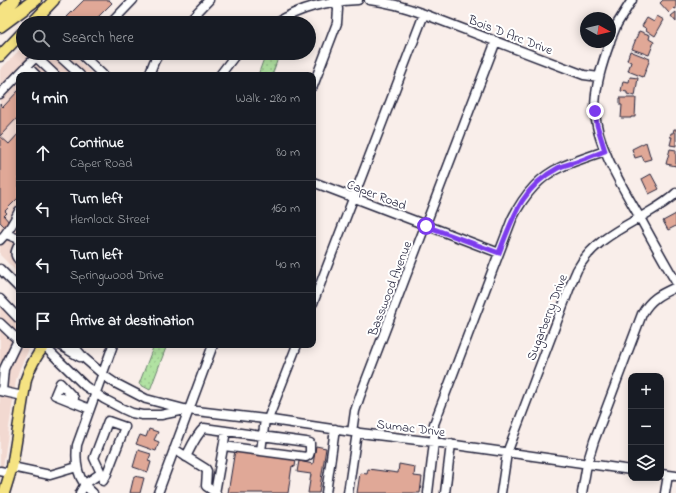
<!DOCTYPE html>
<html lang="en">
<head>
<meta charset="utf-8">
<style>
	:root { --surface:#171b24; --page:#20242c; --text:#f1f3f6; --muted:#9ea1a6; --line:#363941 }
	body { margin:0; font-family:"Indie Flower",sans-serif; background:var(--page); color:var(--text) }
	.controls { position:absolute; right:12px; bottom:12px; display:grid; overflow:hidden; border-radius:8px; box-shadow:0 2px 10px #0003 }
	.controls button { width:36px; height:36px; display:grid; place-items:center; padding:0; border:0; border-bottom:1px solid var(--line); background:var(--surface); color:var(--text); font:20px sans-serif }
	.compass { position:absolute; left:580px; top:12px; width:36px; height:36px; border-radius:50%; background:var(--surface); box-shadow:0 2px 10px #0003; rotate:98deg }
	.stop { position:absolute; width:12px; height:12px; margin:-9px; border:3px solid #7c3aed; border-radius:50%; background:#fff }
	.stop.end { background:#7c3aed; border-color:#fff; box-shadow:0 1px 4px #0008 }
	.list { margin:0; padding:0; list-style:none }
	h2 { display:flex; justify-content:space-between; align-items:center; height:52px; margin:0; padding:0 16px; font-size:17px }
	h2 small { font-size:13px; font-weight:400; color:var(--muted) }
	.list li { display:grid; grid-template-columns:26px 1fr auto; gap:12px; align-items:center; box-sizing:border-box; height:56px; padding:0 16px; border-top:1px solid var(--line) }
	.list b { display:block; font-size:15px; white-space:nowrap }
	.list p { margin:0; font-size:13px; white-space:nowrap; color:var(--muted) }
	.list em { font-size:13px; font-style:normal; color:var(--muted) }
	.icon { flex:none; width:22px; height:22px; fill:none; stroke:currentColor; stroke-width:2; stroke-linecap:round; stroke-linejoin:round }
	.map { position:relative; flex:none; width:676px; height:493px; overflow:hidden }
	.search { position:absolute; background:var(--surface); box-shadow:0 2px 10px #0003; left:16px; top:16px; width:300px; height:44px; display:flex; align-items:center; gap:10px; box-sizing:border-box; padding:0 14px; border-radius:22px; color:var(--muted); font-size:15px }
	.panel { position:absolute; background:var(--surface); box-shadow:0 2px 10px #0003; left:16px; top:72px; width:300px; height:276px; border-radius:8px }
	.map>svg:first-child { display:block }
	.built { fill:#f2d9d1 }
	.grass { fill:url(#grass-dots); stroke:#6a826e }
	.building { fill:#e0a897; stroke:#22223b }
	.lines { fill:none; stroke-linecap:round; stroke-linejoin:round }
	.minor-casing { stroke:#22223b; stroke-width:11 }
	.major-casing { stroke:#22223b; stroke-width:13 }
	.highway-casing { stroke:#22223b; stroke-width:15 }
	.minor { stroke:#fff; stroke-width:8 }
	.major { stroke:#f5e382; stroke-width:10 }
	.highway { stroke:#f5e382; stroke-width:12 }
	.route { stroke:#7c3aed; stroke-width:5 }
	.labels { text-anchor:middle; stroke-width:4; stroke-linejoin:round; paint-order:stroke }
	.street-label { font-size:13px; fill:#22223b; stroke:#fff }
</style>
</head>
<body>
<div class="map">
<svg width="676" height="493" viewBox="0 0 676 493">
	<defs>
		<pattern id="grass-dots" width="8" height="8" patternUnits="userSpaceOnUse"><rect width="8" height="8" fill="#b1e2a2"/><path d="M2 2h.1M6 6h.1" fill="none" stroke="#98c28c" stroke-width="1.8" stroke-linecap="round"/></pattern>
	</defs>
	<rect width="100%" height="100%" fill="#f9eeea"/>
	<filter id="ink" filterUnits="userSpaceOnUse"><feTurbulence type="fractalNoise" baseFrequency=".025" numOctaves="2"/><feDisplacementMap in="SourceGraphic" scale="8" xChannelSelector="R" yChannelSelector="G"/><feConvolveMatrix kernelMatrix="1 2 1 2 8 2 1 2 1" color-interpolation-filters="sRGB"/></filter>
	<g filter="url(#ink)">
		<!-- built -->
		<path class="built" d="M23,46V53H70L94,75H19V274L0,255V70Z
			M0,306L19,325V345H31L19,370L16,380L3,467L0,478Z"/>
		<!-- grass -->
		<path class="grass" d="M266,53H280L272,75H258Z
			M154,345H167L150,390L139,384Z"/>
		<!-- building -->
		<path class="building" d="M84,0H109L112,3L92,23H73L67,17Z
			M663,0H676V9L674,8L669,13L660,3Z
			M676,12V22L671,16Z
			M657,16L664,20L655,36L646,30L647,29L642,26L647,18L654,22Z
			M639,31L650,35L649,39L654,42L649,55L632,49Z
			M630,51L650,59L643,77L628,71L631,62L627,60Z
			M630,77L638,78L635,96L627,94V92L621,91L623,81L629,82Z
			M19,90V116L0,136L9,144L19,133V197L5,211L7,213L4,216L9,222L5,227L0,222V104L3,107Z
			M620,98H636L635,117H631V118H621L622,105H620Z
			M674,129H676V146L670,145L672,137H670L671,133H673Z
			M646,142L651,159L644,161L642,156L635,158L632,149Z
			M670,149L676,150V166L666,164Z
			M651,174L659,189L649,194L642,179Z
			M676,214V226L668,230L663,221Z
			M149,429L158,432L154,440L159,442L156,451L136,444L140,435L146,437Z
			M316,446L326,448L319,493H308L311,474L297,472L299,461L313,464Z
			M138,450L151,454L148,461L151,462L148,472L133,467Z
			M235,450L296,459L295,467L292,466L288,493H228Z
			M399,464L415,467L414,476L422,477L420,493H357L360,473L367,474L368,469L398,473Z
			M134,476L144,478L140,493H130Z"/>
		<g class="lines">
			<!-- minor casing -->
			<g class="minor-casing">
				<path id="minor" d="M369,0C389,2 405,7 424,14L584,75L599,77
					M40,14L50,23
					M111,23L133,0
					M187,23L209,0
					M275,23C302,7 326,1 358,0
					M610,41L617,24L632,0
					M610,42C602,64 595,86 595,110C596,145 622,186 639,216C651,238 663,260 676,282
					M56,53L80,75
					M80,53L103,75
					M36,57L55,75
					M36,75L27,66L40,53
					M149,75L154,62L159,53
					M220,75L233,58L237,53
					M313,86L337,23L338,9L336,1
					M0,94L27,66
					M313,182L499,253
					M6,234L19,239
					M0,240C8,232 14,222 19,211
					M19,244C16,251 13,254 19,260
					M0,269L19,288
					M0,299L19,319
					M313,303L424,14
					M0,323L18,340L4,369L2,391
					M43,345L85,386L104,399L123,409L132,413L142,415H161L185,410
					M60,345L80,357
					M73,345L84,358L106,377L115,383L146,399L188,410L265,419L352,432L434,442L631,470
					M0,391L23,396
					M73,402L74,398L60,383L55,395L90,409
					M268,419L297,345
					M352,432L355,411L360,396L496,41
					M174,449L206,469L207,471L206,486L216,493
					M261,451L265,419
					M186,457C191,447 196,435 204,428L306,442L310,443V452L309,455L306,457L224,446
					M12,467L50,475L77,467
					M0,471L10,473
					M661,474L676,476
					M103,481L106,476L125,427L108,421L94,458L101,473L106,476
					M80,493L85,484L101,473
					M93,493C77,480 75,464 77,445L113,345
					M158,493L213,345
					M215,493L226,431
					M326,493L335,429
					M348,493L357,432
					M428,493L434,442V424L512,219C523,197 538,177 561,167C575,161 590,156 605,151
					M445,493L451,444
					M501,493L507,453L570,287C572,281 575,275 577,270C592,242 620,229 646,214C656,208 667,202 676,193
					M582,493L587,464L594,441L642,314C651,298 661,294 676,287
					M665,493L668,475"/>
			</g>
			<!-- major casing -->
			<g class="major-casing">
				<path id="major" d="M32,23L54,0
					M0,56L23,32
					M4,493L12,467L26,379C30,367 36,356 44,346"/>
			</g>
			<!-- highway casing -->
			<g class="highway-casing">
				<path id="highway" d="M0,15L14,0
					M0,26L35,0"/>
			</g>
			<!-- minor -->
			<use href="#minor" class="minor"/>
			<!-- major -->
			<use href="#major" class="major"/>
			<!-- highway -->
			<use href="#highway" class="highway"/>
		</g>
	</g>
	<g class="lines" filter="url(#ink)">
		<!-- route -->
		<path class="route" d="M426,226L499,253C513,217 522,187 558,168C564,165 570,164 576,162C586,158 595,155 605,151L597,125L595,111"/>
	</g>
	<g class="labels">
		<!-- street labels -->
		<g class="street-label">
			<text transform="translate(511 34) rotate(21)" y="5">Bois D Arc Drive</text>
			<text transform="translate(377 194) rotate(21)" y="5">Caper Road</text>
			<text transform="translate(389 288) rotate(-69)" y="5">Basswood Avenue</text>
			<text transform="translate(546 317) rotate(-69)" y="5">Sugarberry Drive</text>
			<text transform="translate(411 427) rotate(7)" y="5">Sumac Drive</text>
		</g>
	</g>
</svg>
<div class="controls">
<button>+</button>
<button>−</button>
<button><svg class="icon" aria-label="layers" viewBox="0 0 24 24"><path d="M12 4l9 5-9 5-9-5zM3 14l9 5 9-5"/></svg></button>
</div>
<svg class="compass" viewBox="-18 -18 36 36"><path d="M0-13l5 13h-10z" fill="#e53935"/><path d="M0 13l5-13h-10z" fill="#9ea1a6"/></svg>
<div class="stop" style="left:426px;top:226px"></div>
<div class="stop end" style="left:595px;top:111px"></div>
<div class="search"><svg class="icon" aria-label="search" viewBox="0 0 24 24"><circle cx="10" cy="10" r="6"/><path d="M15 15l6 6"/></svg>Search here</div>
<section class="panel">
<h2>4 min<small>Walk · 280 m</small></h2>
<ul class="list">
<li><svg class="icon" aria-label="ahead" viewBox="0 0 24 24"><path d="M12 20V5M6 11l6-6 6 6"/></svg><div><b>Continue</b><p>Caper Road</p></div><em>80 m</em></li>
<li><svg class="icon" aria-label="left" viewBox="0 0 24 24"><path d="M17 20v-9H6M10 6l-5 5 5 5"/></svg><div><b>Turn left</b><p>Hemlock Street</p></div><em>160 m</em></li>
<li><svg class="icon" aria-label="left" viewBox="0 0 24 24"><path d="M17 20v-9H6M10 6l-5 5 5 5"/></svg><div><b>Turn left</b><p>Springwood Drive</p></div><em>40 m</em></li>
<li><svg class="icon" aria-label="arrive" viewBox="0 0 24 24"><path d="M6 21V4h12l-3 4 3 4H6"/></svg><div><b>Arrive at destination</b></div></li>
</ul>
</section>
</div>
</body>
</html>
